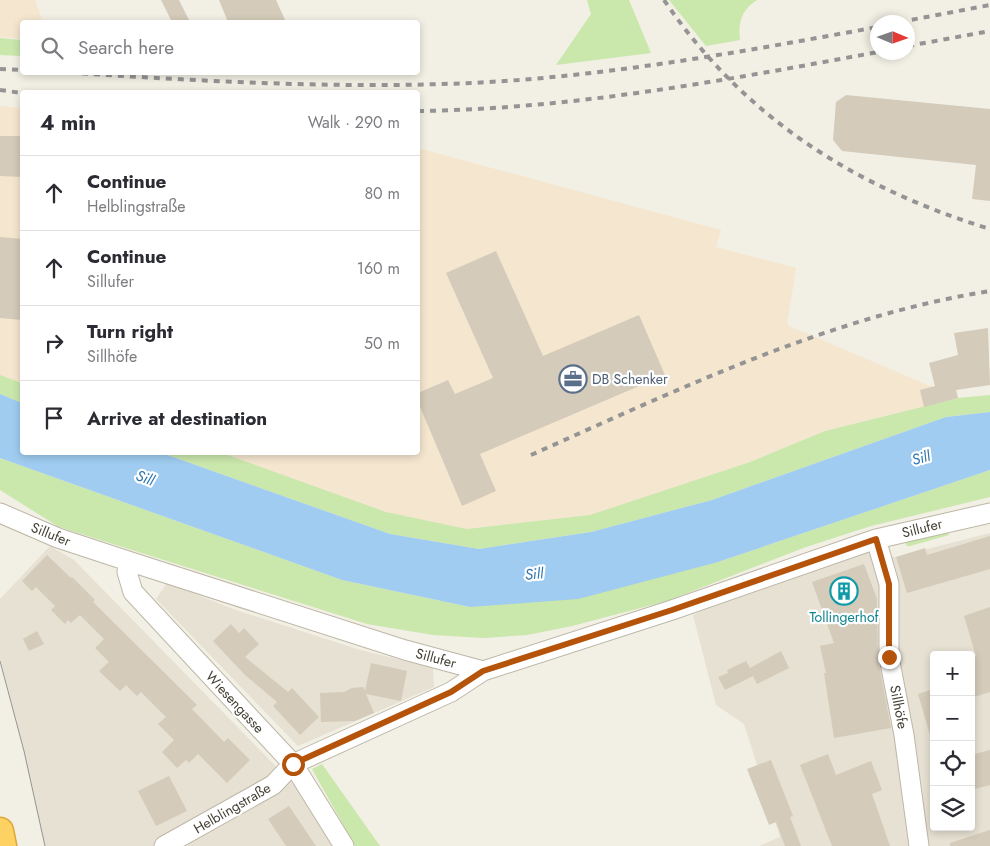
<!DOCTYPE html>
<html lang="en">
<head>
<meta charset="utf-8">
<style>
	:root { --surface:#fff; --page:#f7f7f7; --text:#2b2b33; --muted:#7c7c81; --line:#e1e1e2 }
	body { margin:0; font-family:Jost,sans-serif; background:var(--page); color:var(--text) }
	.controls { position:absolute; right:15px; bottom:15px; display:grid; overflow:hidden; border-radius:5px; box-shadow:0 2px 8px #0003 }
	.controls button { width:45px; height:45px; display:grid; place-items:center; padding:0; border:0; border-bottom:1px solid var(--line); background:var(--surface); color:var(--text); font:25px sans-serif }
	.compass { position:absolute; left:870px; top:15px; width:45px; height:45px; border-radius:50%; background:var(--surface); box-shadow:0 2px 8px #0003; rotate:92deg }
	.stop { position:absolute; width:15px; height:15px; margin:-11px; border:4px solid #b45309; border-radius:50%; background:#fff }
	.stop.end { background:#b45309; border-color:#fff; box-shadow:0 1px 5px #0008 }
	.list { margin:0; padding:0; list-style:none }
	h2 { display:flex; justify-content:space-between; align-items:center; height:65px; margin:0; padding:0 20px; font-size:21px }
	h2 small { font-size:16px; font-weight:400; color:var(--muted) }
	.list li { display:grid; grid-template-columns:32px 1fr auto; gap:15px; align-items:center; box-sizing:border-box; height:75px; padding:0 20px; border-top:1px solid var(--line) }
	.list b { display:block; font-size:19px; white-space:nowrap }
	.list p { margin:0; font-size:16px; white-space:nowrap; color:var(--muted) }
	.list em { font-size:16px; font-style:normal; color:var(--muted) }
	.icon { flex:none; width:28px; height:28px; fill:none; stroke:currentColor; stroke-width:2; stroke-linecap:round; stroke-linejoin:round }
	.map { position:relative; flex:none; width:990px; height:846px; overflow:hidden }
	.search { position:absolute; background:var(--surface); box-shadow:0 2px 8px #0003; left:20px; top:20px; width:400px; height:55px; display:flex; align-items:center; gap:12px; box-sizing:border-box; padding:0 18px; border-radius:5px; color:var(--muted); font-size:19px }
	.panel { position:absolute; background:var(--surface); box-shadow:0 2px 8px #0003; left:20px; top:90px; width:400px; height:365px; border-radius:5px }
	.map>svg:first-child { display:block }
	.residential { fill:#e6e1d2; fill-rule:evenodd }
	.commercial { fill:#f5e6cf }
	.green { fill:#cae7ac }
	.water { fill:#9fccf0 }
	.building { fill:#d4cbba }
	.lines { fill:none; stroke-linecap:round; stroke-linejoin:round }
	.minor-casing { stroke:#beb7a7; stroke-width:21 }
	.highway-casing { stroke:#dea633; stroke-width:29 }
	.minor { stroke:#fff; stroke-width:19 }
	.highway { stroke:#fed163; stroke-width:26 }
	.tram { stroke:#949494; stroke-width:1 }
	.rail { stroke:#949494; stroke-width:4; stroke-dasharray:6 6; stroke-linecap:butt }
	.route { stroke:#b45309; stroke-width:6 }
	.labels { text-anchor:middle; stroke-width:4.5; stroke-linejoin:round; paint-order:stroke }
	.service-label { font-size:14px; fill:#4e5e75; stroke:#fff; text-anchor:start }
	.street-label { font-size:14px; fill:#443f34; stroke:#fff }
	.culture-label { font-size:14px; fill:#0d838f; stroke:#fff }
	.water-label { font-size:15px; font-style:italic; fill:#2d74b0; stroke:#fff }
</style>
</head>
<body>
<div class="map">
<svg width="990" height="846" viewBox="0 0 990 846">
	<rect width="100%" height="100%" fill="#f2efe4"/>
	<!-- residential -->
	<path class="residential" d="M990,533V846H759L780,837L744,724L716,705L693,615L797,569L855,551L896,557ZM934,655H971V827H934Z
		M50,546L74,560L302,793L337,846H45L24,751L0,658V599Z
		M167,583L236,610L357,649L433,668L434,687L298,746L156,599Z"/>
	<!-- commercial -->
	<path class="commercial" d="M0,0H35L43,22H22V39L0,37Z
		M0,106L22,108V383L0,375Z
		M418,148L721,230L716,247L796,268L787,325L958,398L825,431L750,462L590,515L467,529L386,512L222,453L418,452Z"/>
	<!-- green -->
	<path class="green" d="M587,0H629L651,53L556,65L591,14Z
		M669,0H757C741,10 738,23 740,40L706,46Z
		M0,38L22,40V56L0,55Z
		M0,375L22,383V403L0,394Z
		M990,395V412L946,417L712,500L591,532L479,549L390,534L162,453H222L386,512L467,529L590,515L750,462L825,431L958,398Z
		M0,458L342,580L470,607L718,562L990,470V497L871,526L806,547L667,601L572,626L527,635L484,638L433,635L367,624L59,527L0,490Z
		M948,529L949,535L910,546H907L904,541Z
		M322,764L380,846H355L312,769Z"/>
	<!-- water -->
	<path class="water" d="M0,394L22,403V452L162,453L390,534L479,549L591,532L712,500L946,417L990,412V470L718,562L578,599L470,607L342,580L0,458Z"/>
	<!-- building -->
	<path class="building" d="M161,0H179L190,22H172Z
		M219,0H276L286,22H228Z
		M846,95L990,109V201L972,199L976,165L842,151L833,140L836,102Z
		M0,136H22V177L0,176Z
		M0,237L22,239V320L0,318Z
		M496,251L543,356L639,315L665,375L480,454L496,491L462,506L418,402V393L448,380L455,394L493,378L446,273Z
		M988,328L990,385L956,390L958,398L924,407L920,390L935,386L929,363L958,355L954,333Z
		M990,536V569L907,593L896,557L925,548L927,555Z
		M47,555L71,578L72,577L95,600L93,602L197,705L192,709L224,742L228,738L250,760L227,783L198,754L189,763L186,760L177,768L162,752L174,740L158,724L166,717L141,692L137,696L126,685L120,691L99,671L109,662L95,648L104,639L80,615L71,623L68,620L65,624L51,610L55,606L36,587L32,591L22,581Z
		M864,564L877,599L878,659L891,728L834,738L824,673H826L820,646L834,643L812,582Z
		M990,607V692L971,698V657L976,656L964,616Z
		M231,624L239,633L244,628L259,644L245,657L288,692L292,688L319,717L300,735L273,706L277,702L245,675L213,641Z
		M37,631L44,644L29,651L23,639Z
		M781,651L789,668L757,684L753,676L725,690L718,677L728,673L727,670L746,661L750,668Z
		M371,663L407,671L401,701L366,694L374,713L355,721L321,722L320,693L344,692L352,688L363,687L365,691Z
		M934,689V735H930L918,694Z
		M990,750V785L971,790V755Z
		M828,754L836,775L871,761L882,790L872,794L890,846H832L800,765Z
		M771,760L793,816L790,817L801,846H785L776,822L769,825L747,769Z
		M169,776L187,811L156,826L138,791Z
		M289,806L316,846H286L268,819Z
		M990,830V846H950V843Z"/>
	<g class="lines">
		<!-- minor casing -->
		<g class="minor-casing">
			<path id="minor" d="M0,513L58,538L128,561L405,650L483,671L672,610L876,539L990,513
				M876,539L889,584V657L904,735L919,846
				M128,561L127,572L133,592L293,764L344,846
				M164,846L273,785L293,764L451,692L483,671"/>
		</g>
		<!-- highway casing -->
		<g class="highway-casing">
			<path id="highway" d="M0,831L3,846"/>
		</g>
		<!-- minor -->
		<use href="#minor" class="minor"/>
		<!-- highway -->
		<use href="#highway" class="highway"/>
		<!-- tram -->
		<path class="tram" d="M0,661L24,751L45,846"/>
		<!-- rail -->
		<path class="rail" d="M664,0C744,118 856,188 990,229
			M900,22L990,5
			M908,46L990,31
			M0,69L22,70
			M58,72C186,80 314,88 443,84C589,80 734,53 878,27
			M0,90L22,93
			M418,111C573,109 726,80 878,52
			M531,455C677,390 831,316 990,291"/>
	</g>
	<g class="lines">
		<!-- route -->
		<path class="route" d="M293,764L451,692L483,671L672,610L876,539L889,584V657"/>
	</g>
	<!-- icons -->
	<defs>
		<g id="office-ring" transform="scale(1.4375)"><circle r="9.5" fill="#fff" stroke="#5c6f8a" stroke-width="1.5"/><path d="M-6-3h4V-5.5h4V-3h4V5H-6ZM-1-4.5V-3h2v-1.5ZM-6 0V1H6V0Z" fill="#5c6f8a"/></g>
		<g id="building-ring" transform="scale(1.4375)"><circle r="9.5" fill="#fff" stroke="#0f9aa8" stroke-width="1.5"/><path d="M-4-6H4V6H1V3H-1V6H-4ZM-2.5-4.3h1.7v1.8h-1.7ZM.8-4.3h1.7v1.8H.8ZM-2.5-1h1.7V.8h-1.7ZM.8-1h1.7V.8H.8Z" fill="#0f9aa8"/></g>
	</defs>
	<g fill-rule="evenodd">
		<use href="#office-ring" x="573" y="379"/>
		<use href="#building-ring" x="844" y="591"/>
	</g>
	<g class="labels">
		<!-- service labels -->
		<g class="service-label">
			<text x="592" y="384">DB Schenker</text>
		</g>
		<!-- street labels -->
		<g class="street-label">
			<text transform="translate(922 528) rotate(-14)" y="5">Sillufer</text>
			<text transform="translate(51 534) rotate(22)" y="5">Sillufer</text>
			<text transform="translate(436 658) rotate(15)" y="5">Sillufer</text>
			<text transform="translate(235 702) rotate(47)" y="5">Wiesengasse</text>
			<text transform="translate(899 707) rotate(79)" y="5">Sillhöfe</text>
			<text transform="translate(232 808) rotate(-30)" y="5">Helblingstraße</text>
		</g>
		<!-- culture labels -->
		<g class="culture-label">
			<text x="844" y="622">Tollingerhof</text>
		</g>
		<!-- water labels -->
		<g class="water-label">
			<text transform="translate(921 458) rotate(-16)" y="5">Sill</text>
			<text transform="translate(145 478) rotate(20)" y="5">Sill</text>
			<text transform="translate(534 574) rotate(-4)" y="5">Sill</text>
		</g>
	</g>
</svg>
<div class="controls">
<button>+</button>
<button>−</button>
<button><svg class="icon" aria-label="locate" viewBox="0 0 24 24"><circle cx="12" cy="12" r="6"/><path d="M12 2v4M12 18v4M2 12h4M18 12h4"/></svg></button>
<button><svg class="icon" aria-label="layers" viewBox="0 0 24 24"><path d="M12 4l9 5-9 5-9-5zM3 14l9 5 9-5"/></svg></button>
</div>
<svg class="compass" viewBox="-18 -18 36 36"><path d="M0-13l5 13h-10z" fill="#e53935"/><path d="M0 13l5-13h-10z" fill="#7c7c81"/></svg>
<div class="stop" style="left:293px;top:764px"></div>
<div class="stop end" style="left:889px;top:657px"></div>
<div class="search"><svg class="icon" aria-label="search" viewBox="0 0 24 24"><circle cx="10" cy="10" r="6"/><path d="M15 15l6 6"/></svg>Search here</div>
<section class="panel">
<h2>4 min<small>Walk · 290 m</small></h2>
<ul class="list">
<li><svg class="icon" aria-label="ahead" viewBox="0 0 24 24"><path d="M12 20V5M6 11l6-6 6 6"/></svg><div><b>Continue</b><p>Helblingstraße</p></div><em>80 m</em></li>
<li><svg class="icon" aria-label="ahead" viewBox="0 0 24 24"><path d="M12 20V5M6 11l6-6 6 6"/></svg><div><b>Continue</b><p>Sillufer</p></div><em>160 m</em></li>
<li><svg class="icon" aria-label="right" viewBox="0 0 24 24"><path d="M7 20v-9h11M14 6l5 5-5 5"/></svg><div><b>Turn right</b><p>Sillhöfe</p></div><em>50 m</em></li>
<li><svg class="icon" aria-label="arrive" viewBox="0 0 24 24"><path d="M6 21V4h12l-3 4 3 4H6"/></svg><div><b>Arrive at destination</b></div></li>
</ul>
</section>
</div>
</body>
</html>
